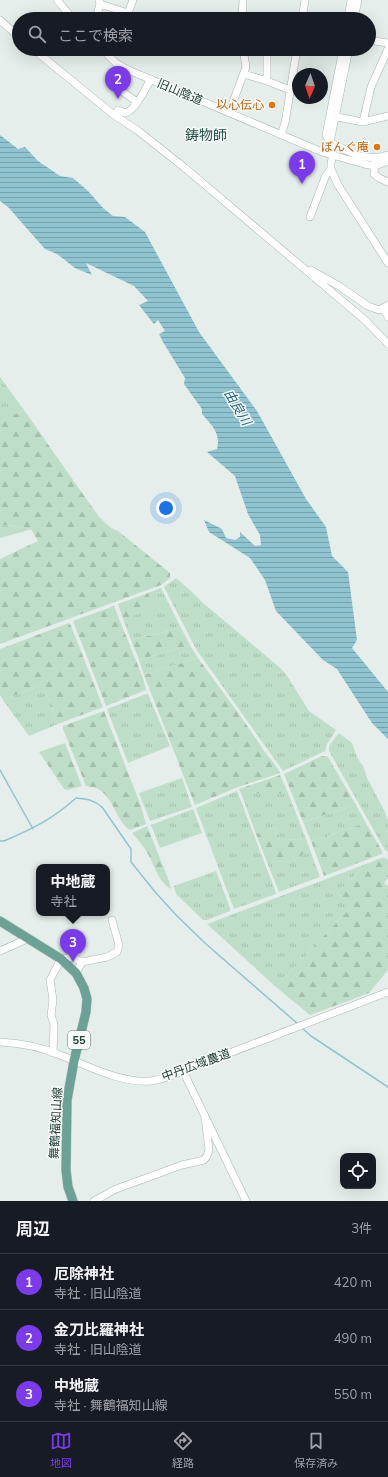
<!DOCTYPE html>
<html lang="ja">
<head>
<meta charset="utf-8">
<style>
	:root { --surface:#171b24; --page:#20242c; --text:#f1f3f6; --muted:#9ea1a6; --line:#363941; --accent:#7c3aed }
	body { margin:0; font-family:Mulish,"Noto Sans JP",sans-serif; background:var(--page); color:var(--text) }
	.controls { position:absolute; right:12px; bottom:12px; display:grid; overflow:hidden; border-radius:8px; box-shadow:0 4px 16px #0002 }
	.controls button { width:36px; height:36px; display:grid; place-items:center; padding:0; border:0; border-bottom:1px solid var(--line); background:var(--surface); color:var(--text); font:20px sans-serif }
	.compass { position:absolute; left:292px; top:68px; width:36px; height:36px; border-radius:50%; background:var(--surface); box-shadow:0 4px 16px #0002; rotate:182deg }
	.you { position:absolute; left:166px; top:508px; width:14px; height:14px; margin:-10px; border:3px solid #fff; border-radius:50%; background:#1a73e8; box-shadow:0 0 0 6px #1a73e833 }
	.badge { display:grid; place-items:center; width:26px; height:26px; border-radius:50%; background:var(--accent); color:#fff; font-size:13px; font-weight:700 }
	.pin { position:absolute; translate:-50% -33px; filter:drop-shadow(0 1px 2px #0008) }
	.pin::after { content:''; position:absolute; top:21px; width:14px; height:12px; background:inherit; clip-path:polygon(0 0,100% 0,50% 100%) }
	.popup { position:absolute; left:36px; top:864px; width:74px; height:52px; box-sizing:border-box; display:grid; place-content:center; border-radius:8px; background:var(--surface); filter:drop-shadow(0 1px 3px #0005); font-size:13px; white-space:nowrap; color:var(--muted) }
	.popup b { font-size:15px; color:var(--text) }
	.popup::after { content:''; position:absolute; left:50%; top:100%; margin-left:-8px; border:8px solid transparent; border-top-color:var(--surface) }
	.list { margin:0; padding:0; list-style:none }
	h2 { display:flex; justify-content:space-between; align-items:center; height:52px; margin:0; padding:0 16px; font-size:17px }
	h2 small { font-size:13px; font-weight:400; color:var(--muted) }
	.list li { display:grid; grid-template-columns:26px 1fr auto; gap:12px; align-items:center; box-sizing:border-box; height:56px; padding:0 16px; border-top:1px solid var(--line) }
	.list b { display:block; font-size:15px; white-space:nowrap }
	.list p { margin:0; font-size:13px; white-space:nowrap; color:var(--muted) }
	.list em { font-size:13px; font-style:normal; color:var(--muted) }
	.icon { flex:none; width:22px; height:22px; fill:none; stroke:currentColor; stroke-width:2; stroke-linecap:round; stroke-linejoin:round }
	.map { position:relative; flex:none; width:388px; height:1201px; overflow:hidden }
	.search { position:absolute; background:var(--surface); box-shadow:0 4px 16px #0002; left:12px; right:12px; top:12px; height:44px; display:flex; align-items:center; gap:10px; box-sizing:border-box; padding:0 14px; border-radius:22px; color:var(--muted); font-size:15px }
	.sheet { height:220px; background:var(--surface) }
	nav { display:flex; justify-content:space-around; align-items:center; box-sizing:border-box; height:56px; border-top:1px solid var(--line); background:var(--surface); font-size:11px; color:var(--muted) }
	nav a { display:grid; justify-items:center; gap:2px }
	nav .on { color:var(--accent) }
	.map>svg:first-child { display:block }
	.grass { fill:url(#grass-tufts) }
	.forest { fill:url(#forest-firs) }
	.water { fill:url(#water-rules) }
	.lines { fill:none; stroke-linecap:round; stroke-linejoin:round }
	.stream { stroke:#90c4d0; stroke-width:1.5 }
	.minor-casing { stroke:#a8b6b1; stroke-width:8 }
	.major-casing { stroke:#c2cac8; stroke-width:10 }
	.minor { stroke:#fff; stroke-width:7 }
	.major { stroke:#6ca296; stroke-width:9 }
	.food-dot { fill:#e8710a; stroke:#f6faf8; stroke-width:1.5 }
	.labels { text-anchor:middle; stroke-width:3; stroke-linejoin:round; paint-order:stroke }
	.shield { fill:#f6faf8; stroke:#647872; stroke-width:1 }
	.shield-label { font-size:11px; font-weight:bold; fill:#254039 }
	.street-label { font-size:12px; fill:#254039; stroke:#f6faf8 }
	.food-label { font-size:12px; fill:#c56008; stroke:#f6faf8; text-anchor:end }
	.water-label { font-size:13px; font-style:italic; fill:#20687a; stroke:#f6faf8 }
	.quarter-label { font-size:14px; fill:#215147; stroke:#f6faf8 }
</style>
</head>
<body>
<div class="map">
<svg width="388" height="1201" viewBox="0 0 388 1201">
	<defs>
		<pattern id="grass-tufts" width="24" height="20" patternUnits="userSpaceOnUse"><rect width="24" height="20" fill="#bfdec9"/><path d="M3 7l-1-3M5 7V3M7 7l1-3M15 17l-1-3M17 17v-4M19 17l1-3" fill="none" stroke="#a4c0ad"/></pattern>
		<pattern id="forest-firs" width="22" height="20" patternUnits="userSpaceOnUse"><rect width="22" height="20" fill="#bfdec9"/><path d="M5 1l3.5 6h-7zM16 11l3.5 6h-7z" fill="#a4c0ad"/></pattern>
		<pattern id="water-rules" width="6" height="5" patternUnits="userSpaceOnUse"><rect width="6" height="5" fill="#90c4d0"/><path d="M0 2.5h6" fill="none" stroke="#75a1aa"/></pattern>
	</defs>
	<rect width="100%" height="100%" fill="#e5eeea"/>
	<!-- grass -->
	<path class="grass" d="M0,377L24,410L0,422Z
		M5,525L32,529L0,538V526Z
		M176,578L191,591L203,603L278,666L286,674L309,711L336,730L327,744L325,751L283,771L196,649L164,587Z
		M161,588L181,628L131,640L123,619L153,608L148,593Z
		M190,645L198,658L144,675L139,660Z
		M43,685L58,724L29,736L3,700Z
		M146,694H148L170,746L128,763L107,709Z
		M339,733L352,743L357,757L364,768L367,778L384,810L388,820V852L385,850L329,751V746Z
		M182,778L192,807L150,821L139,793Z
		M237,791L275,890L276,894L234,909L196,808Z
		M241,793H288L306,839L279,840L275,827L256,834Z
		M356,805L366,823L311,841L303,822Z
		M193,809L202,833L160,848L151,825Z
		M310,850L320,877L279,892L267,862L293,861Z
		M366,864L337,893L353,905L276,987L207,924Z
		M216,871L230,908V911L207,920H203L176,894L174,886Z"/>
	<!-- forest -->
	<path class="forest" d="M24,410L99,517L111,528L118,531L170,573V578L161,585L0,644V559L38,541L31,529L6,525L0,526V422Z
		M148,593L154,608L123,619L118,604Z
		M114,606L143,678L146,690L106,706L73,621Z
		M69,623L71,626L103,707L58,724L43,685L3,700L0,695V649Z
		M181,628L190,645L139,660L131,640Z
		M198,658C220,688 242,717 262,748C268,757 275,763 280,773L238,787L195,805L144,675Z
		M104,711L141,806L146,824L130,830C116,821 114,798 98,789C95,787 90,787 86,786L63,729V726Z
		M65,743L82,786L68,790L64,789L39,752Z
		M322,756L328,757L356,805L303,822L284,774Z
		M280,775L288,793H241L239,789Z
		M366,823L382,851V854L324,876L311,841Z
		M147,826L169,881L171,889C158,882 154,864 147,852C143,845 137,839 132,833Z
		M275,827L279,840L306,839L310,850L293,861L267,862L256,834Z
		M384,857L388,860V878L384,883L388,886V970L369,993L310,1015L276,987L353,905L337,893L366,864Z"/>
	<!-- water -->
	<path class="water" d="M0,135L18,149L25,147L38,161L60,176L73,178L88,191L103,208L113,216L125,217L145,232L199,332L257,411L306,499L326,527L332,556L348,572L357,640L352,648L388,692V739L372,723L337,669L323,660L276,611L265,580L250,558L209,532L204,520L222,529L226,538L235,540L240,537V532L255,546L261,545L260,535L248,514L235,476L207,452L217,449C221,434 212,425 202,414V409L184,384L185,378L163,342L159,334L165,331L158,320L154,324L139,305L148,301L134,286L86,263L92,275L75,268L57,254L45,249L8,207L0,201Z"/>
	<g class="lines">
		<!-- stream -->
		<path class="stream" d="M0,770L33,829
			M0,841H4C32,829 53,819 76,798C87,799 94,800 102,807L131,849V862L156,893L178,917L206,944L298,1024
			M302,1028L311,1036L388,1087"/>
		<!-- minor casing -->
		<g class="minor-casing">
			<path id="minor" d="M57,0L73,19
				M100,4L128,13L133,0
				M96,19L100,4L99,0
				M242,19L243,0
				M302,19L305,0
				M348,19L351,0
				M354,19L358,0
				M0,20L19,37
				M369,40L388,43
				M33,49L114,115L137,130L185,168L366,321L388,344
				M102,49L116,63L126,69L322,152L364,164L375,166L388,161
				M267,49V81L290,90
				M343,49L326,135L330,142L333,155L331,163V169L338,185L388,263
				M110,57L114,49
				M126,69L116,87L137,102
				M244,74L267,81
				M229,113L246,67L243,49
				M114,115L118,110L125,113C136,110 145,89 151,79
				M332,116L363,122L388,116
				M363,122L371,87L388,49
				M281,135L285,123L297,49
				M330,142L349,49
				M330,142C350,153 365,162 388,155
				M375,162L374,174L379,178L388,182
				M310,217L326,175L331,169
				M311,270L339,286L368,306L379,310L388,305
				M384,308L388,317
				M0,951L27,939
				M76,973L82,962L107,957L117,952L119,945L112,920
				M0,1042C20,1043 41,1047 60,1055C86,1065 122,1084 151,1081C162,1080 173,1075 183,1071L388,992
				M53,1053L54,1024L51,1015L53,1000L50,980L61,959L72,957L82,962
				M183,1071L246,1201
				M94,1201L116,1189L182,1165L204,1160L207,1156L209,1150L205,1116"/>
		</g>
		<!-- major casing -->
		<g class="major-casing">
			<path id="major" d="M0,921L61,959L76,973L84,988L87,999L86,1012L74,1061L67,1100L66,1170L68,1187L73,1201"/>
		</g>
		<!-- minor -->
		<use href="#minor" class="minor"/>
		<!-- major -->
		<use href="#major" class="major"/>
	</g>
	<!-- markers -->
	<g class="food-dot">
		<circle cx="272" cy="105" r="4"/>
		<circle cx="377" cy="147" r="4"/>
	</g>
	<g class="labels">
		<!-- shield labels -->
		<rect class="shield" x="68" y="1031" width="22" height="18" rx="3"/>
		<g class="shield-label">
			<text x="79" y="1044">55</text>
		</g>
		<!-- street labels -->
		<g class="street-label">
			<text transform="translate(180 92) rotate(23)" y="4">旧山陰道</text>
			<text transform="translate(196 1065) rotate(-20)" y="4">中丹広域農道</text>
			<text transform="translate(56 1123) rotate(-87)" y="4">舞鶴福知山線</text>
		</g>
		<!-- food labels -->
		<g class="food-label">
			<text x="264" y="109">以心伝心</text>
			<text x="369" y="151">ぼんぐ庵</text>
		</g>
		<!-- water labels -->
		<g class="water-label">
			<text transform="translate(238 407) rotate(59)" y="5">由良川</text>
		</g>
		<!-- quarter labels -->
		<g class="quarter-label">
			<text x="206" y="140">鋳物師</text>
		</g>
	</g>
</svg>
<div class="controls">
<button><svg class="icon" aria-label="locate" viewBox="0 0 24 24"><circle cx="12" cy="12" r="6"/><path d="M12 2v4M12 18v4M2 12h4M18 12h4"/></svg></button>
</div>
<svg class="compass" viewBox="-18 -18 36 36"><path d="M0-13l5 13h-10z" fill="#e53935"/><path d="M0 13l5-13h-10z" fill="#9ea1a6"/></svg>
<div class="you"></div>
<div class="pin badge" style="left:302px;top:184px">1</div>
<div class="pin badge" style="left:118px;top:99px">2</div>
<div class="pin badge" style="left:73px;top:962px">3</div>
<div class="popup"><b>中地蔵</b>寺社</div>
<div class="search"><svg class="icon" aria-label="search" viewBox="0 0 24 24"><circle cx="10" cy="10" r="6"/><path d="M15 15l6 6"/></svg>ここで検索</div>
</div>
<section class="sheet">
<h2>周辺<small>3件</small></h2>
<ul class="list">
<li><span class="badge">1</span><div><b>厄除神社</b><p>寺社 · 旧山陰道</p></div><em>420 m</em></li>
<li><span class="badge">2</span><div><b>金刀比羅神社</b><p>寺社 · 旧山陰道</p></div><em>490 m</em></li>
<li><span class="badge">3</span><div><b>中地蔵</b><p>寺社 · 舞鶴福知山線</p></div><em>550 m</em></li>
</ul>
</section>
<nav>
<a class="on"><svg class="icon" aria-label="map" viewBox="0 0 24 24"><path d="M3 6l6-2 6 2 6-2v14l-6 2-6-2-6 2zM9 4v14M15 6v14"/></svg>地図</a>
<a><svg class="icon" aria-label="directions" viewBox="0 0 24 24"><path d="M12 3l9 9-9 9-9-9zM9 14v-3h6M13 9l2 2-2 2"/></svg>経路</a>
<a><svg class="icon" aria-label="saved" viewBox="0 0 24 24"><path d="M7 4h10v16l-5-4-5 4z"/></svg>保存済み</a>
</nav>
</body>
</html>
